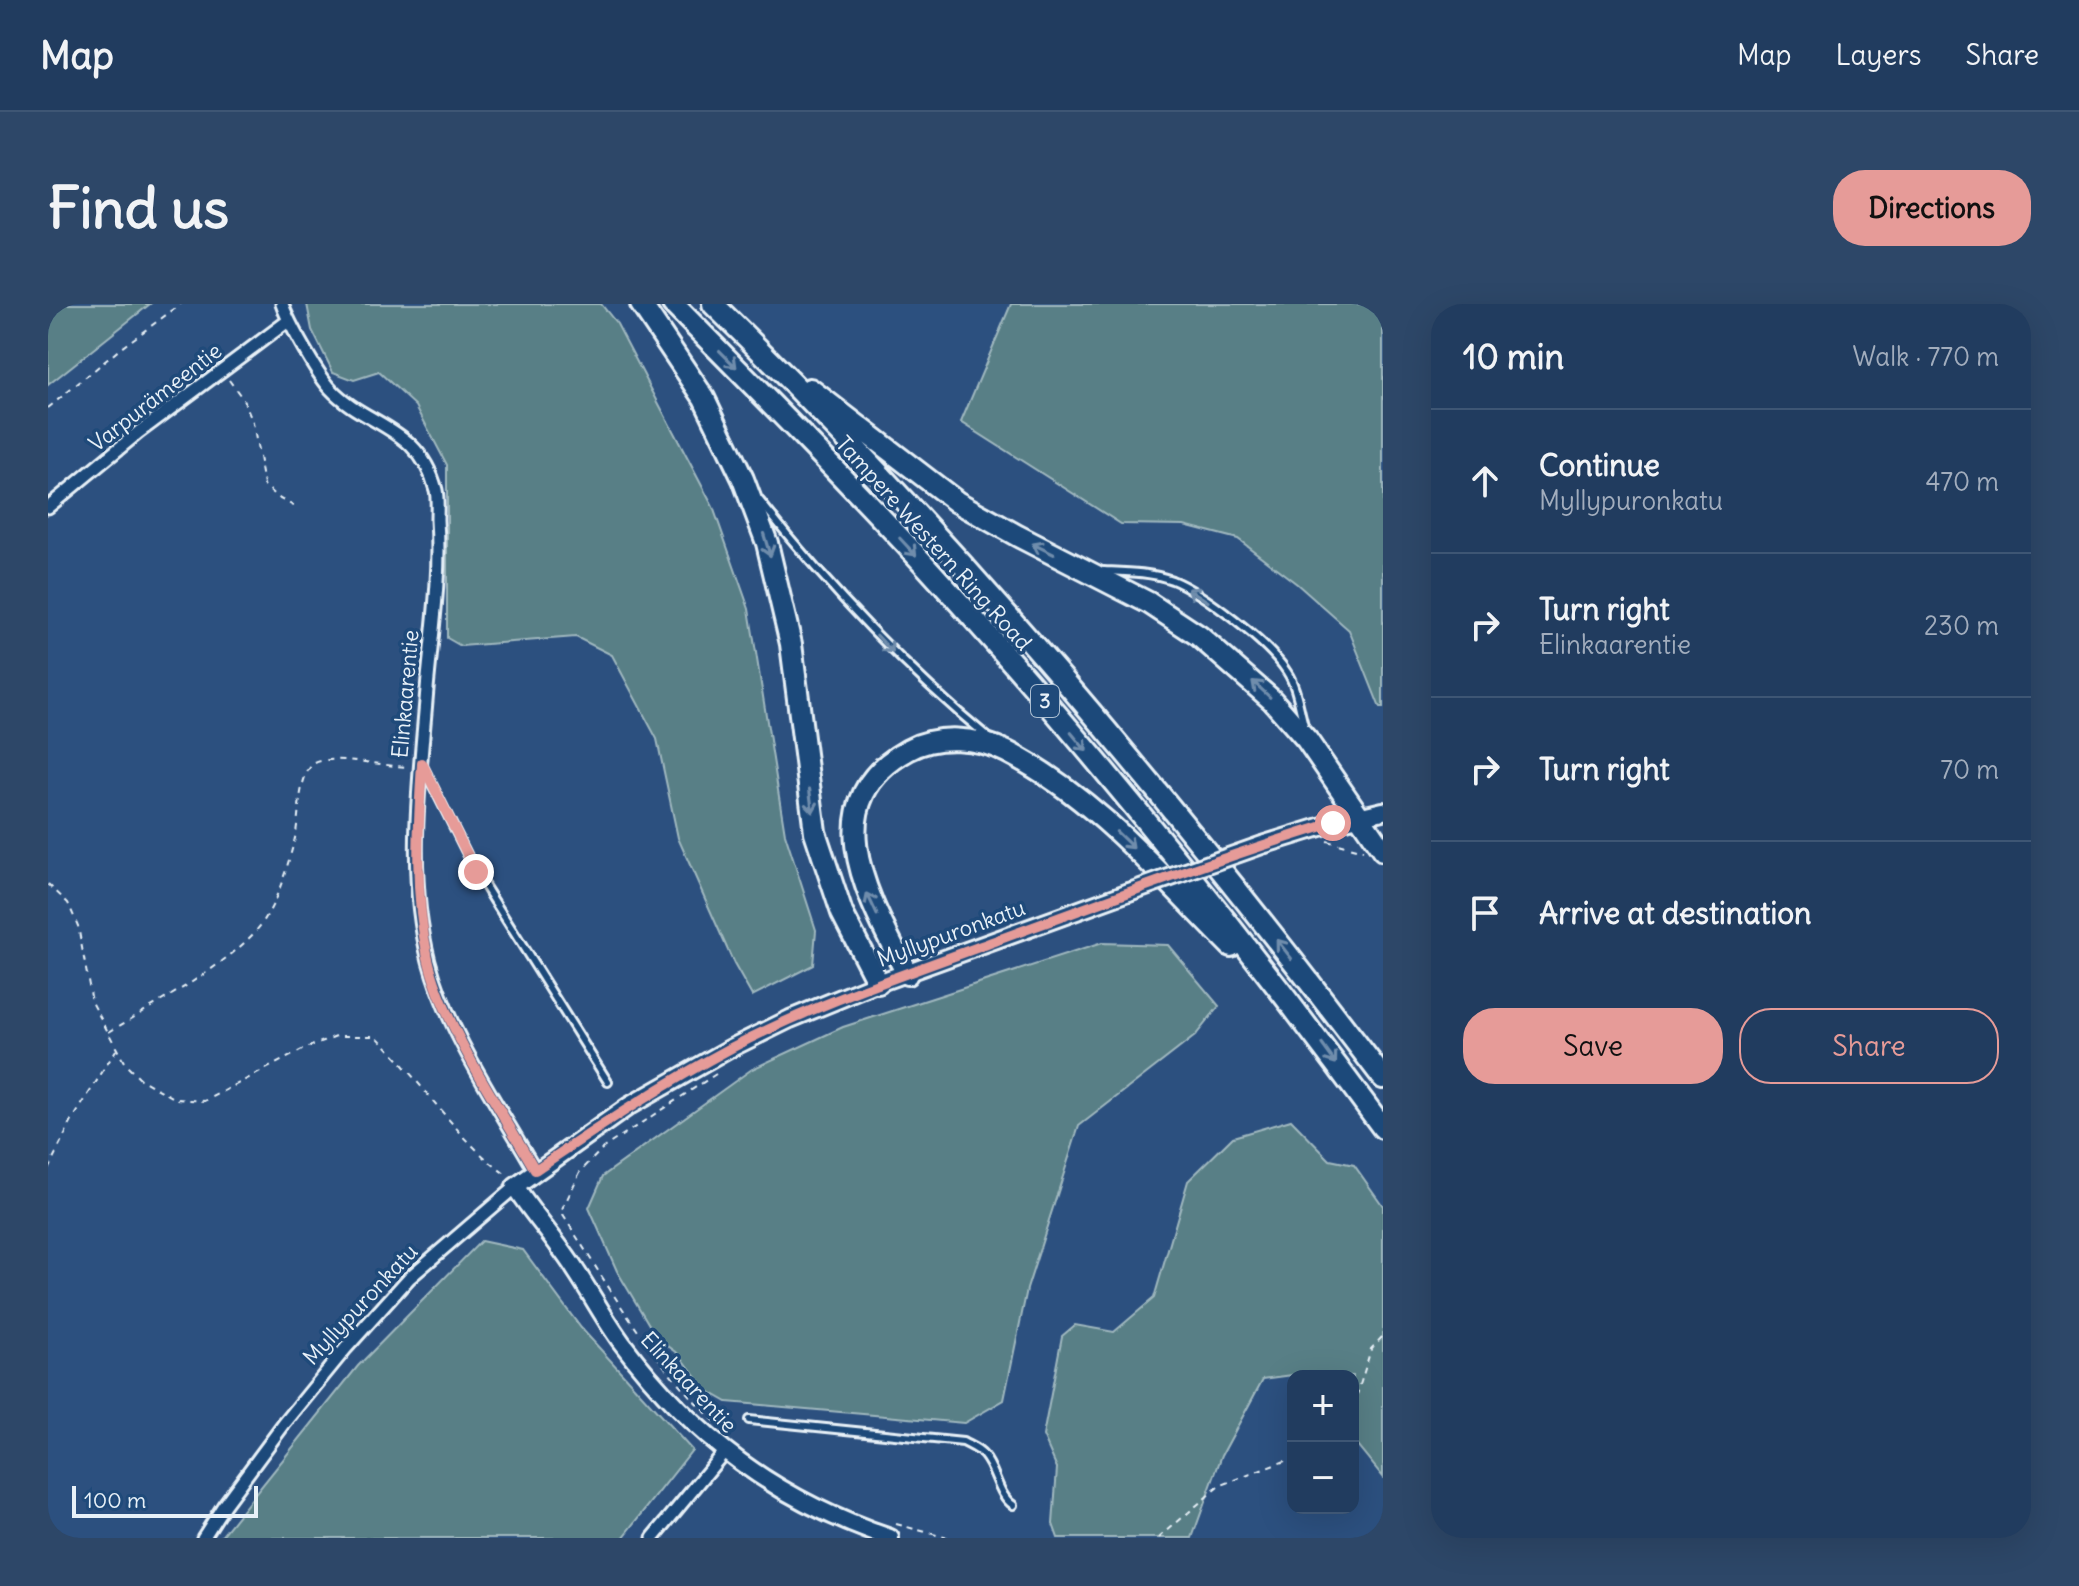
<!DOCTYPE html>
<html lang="en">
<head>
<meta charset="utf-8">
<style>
	:root { --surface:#213c5f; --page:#2d4768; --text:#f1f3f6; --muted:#a2adbd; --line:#3e5674; --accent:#e69b98 }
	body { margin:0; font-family:Delius,sans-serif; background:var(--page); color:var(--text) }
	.controls { position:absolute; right:24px; bottom:24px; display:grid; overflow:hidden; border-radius:16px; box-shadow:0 8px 32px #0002 }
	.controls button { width:72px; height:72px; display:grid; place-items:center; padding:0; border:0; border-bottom:2px solid var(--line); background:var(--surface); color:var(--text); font:40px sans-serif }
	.scale { position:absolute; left:24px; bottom:20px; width:186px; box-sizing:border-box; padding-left:8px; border:4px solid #e8f1f8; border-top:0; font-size:22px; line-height:28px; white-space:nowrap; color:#e8f1f8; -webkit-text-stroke:6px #1f4a7a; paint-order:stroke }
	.stop { position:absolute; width:24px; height:24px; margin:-18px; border:6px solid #e69b98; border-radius:50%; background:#fff }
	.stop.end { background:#e69b98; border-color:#fff; box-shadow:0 2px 8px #0008 }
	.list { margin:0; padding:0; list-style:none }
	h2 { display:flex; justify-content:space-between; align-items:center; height:104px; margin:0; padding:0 32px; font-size:34px }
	h2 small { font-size:26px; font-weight:400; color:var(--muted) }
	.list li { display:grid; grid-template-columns:52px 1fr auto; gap:24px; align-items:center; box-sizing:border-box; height:144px; padding:0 32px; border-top:2px solid var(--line) }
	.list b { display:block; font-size:30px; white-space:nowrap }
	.list p { margin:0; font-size:26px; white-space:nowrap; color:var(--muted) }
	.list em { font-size:26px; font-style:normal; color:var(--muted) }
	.actions { display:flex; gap:16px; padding:24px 32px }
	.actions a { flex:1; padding:18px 0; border:2px solid var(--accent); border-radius:32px; text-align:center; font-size:28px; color:var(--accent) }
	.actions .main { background:var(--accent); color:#111 }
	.icon { flex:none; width:44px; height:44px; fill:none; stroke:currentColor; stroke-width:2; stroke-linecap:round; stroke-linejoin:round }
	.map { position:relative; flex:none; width:1335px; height:1234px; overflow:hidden; border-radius:32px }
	header { display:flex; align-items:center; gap:48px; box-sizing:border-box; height:112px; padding:0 40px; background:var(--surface); border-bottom:2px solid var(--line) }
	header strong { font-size:38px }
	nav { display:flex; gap:44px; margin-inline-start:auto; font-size:28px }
	.intro { display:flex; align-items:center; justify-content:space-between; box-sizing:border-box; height:192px; padding:0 48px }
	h1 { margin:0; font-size:56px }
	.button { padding:20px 36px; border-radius:32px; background:var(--accent); color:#111; font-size:28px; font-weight:700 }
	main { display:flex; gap:48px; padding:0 48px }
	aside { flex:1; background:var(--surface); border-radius:32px; box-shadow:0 8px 32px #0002 }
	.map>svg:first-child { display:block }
	.green { fill:#587f86; stroke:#a0b8bf; stroke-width:2 }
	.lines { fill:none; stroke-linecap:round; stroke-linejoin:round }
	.lane-casing { stroke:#e8f1f8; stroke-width:12 }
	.street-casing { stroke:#e8f1f8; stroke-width:17 }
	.secondary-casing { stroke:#e8f1f8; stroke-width:22 }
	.highway-casing { stroke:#e8f1f8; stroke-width:26 }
	.path { stroke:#e8f1f8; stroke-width:2; stroke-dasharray:6 6; stroke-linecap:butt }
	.lane { stroke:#1f4a7a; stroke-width:6 }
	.street { stroke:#1f4a7a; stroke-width:11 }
	.secondary { stroke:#1f4a7a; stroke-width:16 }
	.highway { stroke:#1f4a7a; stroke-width:20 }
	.secondary-bridge-casing { stroke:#e8f1f8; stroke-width:22; stroke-linecap:butt }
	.secondary-bridge { stroke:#1f4a7a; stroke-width:16 }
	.oneway { stroke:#6f8dac }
	.route { stroke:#e69b98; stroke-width:10 }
	.labels { text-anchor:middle; stroke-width:7; stroke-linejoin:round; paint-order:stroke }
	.shield { fill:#1f4a7a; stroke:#acbfd2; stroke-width:2 }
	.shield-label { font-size:20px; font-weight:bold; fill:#e8f1f8 }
	.street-label { font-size:22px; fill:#e8f1f8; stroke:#1f4a7a }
</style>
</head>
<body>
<header>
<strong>Map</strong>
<nav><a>Map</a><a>Layers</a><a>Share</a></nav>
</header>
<div class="intro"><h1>Find us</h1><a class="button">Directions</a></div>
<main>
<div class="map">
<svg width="1335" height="1234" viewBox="0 0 1335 1234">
	<rect width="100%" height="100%" fill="#2c507f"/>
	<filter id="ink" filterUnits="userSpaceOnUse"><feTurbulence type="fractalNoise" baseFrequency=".0125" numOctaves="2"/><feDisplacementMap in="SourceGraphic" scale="16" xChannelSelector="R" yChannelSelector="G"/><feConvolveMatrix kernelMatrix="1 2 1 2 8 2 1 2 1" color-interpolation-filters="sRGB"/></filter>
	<g filter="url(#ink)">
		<!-- green -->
		<path class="green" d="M0,0H102L0,81Z
			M259,0H553L569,20L665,203L701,305L737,530L768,626L765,661L704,692L686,660L630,534L609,435L564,351L528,333L413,342L399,334V161L368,102L331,68L306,76L285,68L264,26Z
			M963,0H1335V404H1332L1301,326L1249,280L1190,235L1136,221L1073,220L913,118Z
			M1054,639L1120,641L1171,702L1147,732L1031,822L979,985L956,1096L916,1119L679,1098L658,1086L631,1050L609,1034L569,967L541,904L555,872L704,765L795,723Z
			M1243,816L1282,856L1306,861L1335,902V1173L1305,1136V1072L1252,1070L1215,1075L1174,1151L1144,1234H1010L1005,1220L1009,1164L995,1132L1014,1032L1027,1021L1066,1028L1106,994L1140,877L1185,833Z
			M433,937L475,946L533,1024L644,1146L575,1234H172L310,1062Z"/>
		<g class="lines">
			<!-- lane casing -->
			<g class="lane-casing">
				<path id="lane" d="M712,197C780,283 855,363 940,433
					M1056,267C1079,268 1102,268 1124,276C1154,288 1222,340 1239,368C1249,383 1251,404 1256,421
					M375,462L428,568L560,778
					M701,1116L915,1138C922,1142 931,1145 936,1152C948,1166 950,1191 965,1201"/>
			</g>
			<!-- street casing -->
			<g class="street-casing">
				<path id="street" d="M234,0C241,20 268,68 282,84C318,123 371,121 388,186C390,195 389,207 389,216C393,273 384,329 379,385C372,473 358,570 381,657C400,729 450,801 487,866
					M0,203L91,128L240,17
					M155,1234L176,1201L236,1120L298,1044L361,974L467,883
					M605,1234L676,1148"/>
			</g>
			<!-- secondary casing -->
			<g class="secondary-casing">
				<path id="secondary" d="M1217,540L1285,519L1335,507
					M842,1234C729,1196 645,1134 574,1039C557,1016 544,991 528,967C510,938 486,912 467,883L581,802L683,744L742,715L830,679L1081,588"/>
			</g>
			<!-- highway casing -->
			<g class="highway-casing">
				<path id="highway" d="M593,0L656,94L695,175L719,239L743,340L767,528L794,609L830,679
					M625,0C710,86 795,172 877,261C1040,439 1192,629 1335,824
					M665,0C909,238 1129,502 1335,774
					M762,85L909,198L970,232L1101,299L1151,332L1224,396L1259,436L1335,547
					M859,670C823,598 763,500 860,446C889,430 929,433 959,448C1048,493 1114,573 1183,642"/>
			</g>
			<!-- path -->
			<path class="path" d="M181,76L195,95L205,119L216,181L232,195L246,202
				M0,104L73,44L133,0
				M1279,537L1315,547
				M0,580L20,599L30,622L44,698L77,760L92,775L128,795L157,797L258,744L288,732H328C372,775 408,834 457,870
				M61,728C105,701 186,659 215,618C230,595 239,564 246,538C252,517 249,477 264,461C278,448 339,463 360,463
				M668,770L555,844L532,868L513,908C563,986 608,1067 679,1128
				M0,865L25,815L68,746
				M1305,1104L1323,1045L1335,1032
				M848,1220L900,1234
				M1111,1234L1171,1182L1245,1154"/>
			<!-- lane -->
			<use href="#lane" class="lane"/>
			<!-- street -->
			<use href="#street" class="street"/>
			<!-- secondary -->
			<use href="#secondary" class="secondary"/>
			<!-- highway -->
			<use href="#highway" class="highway"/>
			<!-- secondary-bridge casing -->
			<g class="secondary-bridge-casing">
				<path id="secondary-bridge" d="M1081,588L1217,540"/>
			</g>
			<!-- secondary-bridge -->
			<use href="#secondary-bridge" class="secondary-bridge"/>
		</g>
		<!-- one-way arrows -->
		<defs><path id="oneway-shaft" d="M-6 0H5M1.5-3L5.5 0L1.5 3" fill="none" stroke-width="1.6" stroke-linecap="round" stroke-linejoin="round" transform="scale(2)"/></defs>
		<g class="oneway">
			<use href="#oneway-shaft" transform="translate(680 55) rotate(45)"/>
			<use href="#oneway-shaft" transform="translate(719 241) rotate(73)"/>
			<use href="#oneway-shaft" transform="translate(860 243) rotate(47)"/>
			<use href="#oneway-shaft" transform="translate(995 245) rotate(-154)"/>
			<use href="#oneway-shaft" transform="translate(1150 291) rotate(-147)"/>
			<use href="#oneway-shaft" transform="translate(837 340) rotate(47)"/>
			<use href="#oneway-shaft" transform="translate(1213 385) rotate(-137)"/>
			<use href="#oneway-shaft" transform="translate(1031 438) rotate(50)"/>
			<use href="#oneway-shaft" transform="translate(763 497) rotate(83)"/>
			<use href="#oneway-shaft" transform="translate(1077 536) rotate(44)"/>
			<use href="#oneway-shaft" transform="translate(824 600) rotate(-115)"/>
			<use href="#oneway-shaft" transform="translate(1236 645) rotate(-128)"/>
			<use href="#oneway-shaft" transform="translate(1281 750) rotate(54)"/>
		</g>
	</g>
	<g class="lines" filter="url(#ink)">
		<!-- route -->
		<path class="route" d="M428,568L374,459C370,525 366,589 380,654C395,722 453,805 487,866C551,823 615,780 683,744C767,700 858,670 947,637C1059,596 1171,554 1285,519"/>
	</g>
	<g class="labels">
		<!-- shield labels -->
		<rect class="shield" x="983" y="381" width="28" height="32" rx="6"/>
		<g class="shield-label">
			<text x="997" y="404">3</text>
		</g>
		<!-- street labels -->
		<g class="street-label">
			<text transform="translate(107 93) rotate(-38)" y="8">Varpurämeentie</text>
			<text transform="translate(886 239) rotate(48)" y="8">Tampere Western Ring Road</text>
			<text transform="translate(357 390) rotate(-85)" y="8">Elinkaarentie</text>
			<text transform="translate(903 629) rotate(-20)" y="8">Myllypuronkatu</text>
			<text transform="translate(312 1000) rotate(-47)" y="8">Myllypuronkatu</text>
			<text transform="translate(641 1078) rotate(47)" y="8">Elinkaarentie</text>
		</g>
	</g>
</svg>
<div class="controls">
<button>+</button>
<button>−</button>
</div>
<div class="scale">100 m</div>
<div class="stop" style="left:1285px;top:519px"></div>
<div class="stop end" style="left:428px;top:568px"></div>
</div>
<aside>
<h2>10 min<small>Walk · 770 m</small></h2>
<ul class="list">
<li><svg class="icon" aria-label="ahead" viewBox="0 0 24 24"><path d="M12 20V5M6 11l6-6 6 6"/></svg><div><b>Continue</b><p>Myllypuronkatu</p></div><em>470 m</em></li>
<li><svg class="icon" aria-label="right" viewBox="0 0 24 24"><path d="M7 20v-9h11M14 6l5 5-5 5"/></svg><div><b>Turn right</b><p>Elinkaarentie</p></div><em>230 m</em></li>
<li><svg class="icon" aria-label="right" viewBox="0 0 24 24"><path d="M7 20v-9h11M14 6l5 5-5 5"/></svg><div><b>Turn right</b></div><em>70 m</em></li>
<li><svg class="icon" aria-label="arrive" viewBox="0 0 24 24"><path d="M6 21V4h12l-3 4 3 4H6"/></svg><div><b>Arrive at destination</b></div></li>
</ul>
<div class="actions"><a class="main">Save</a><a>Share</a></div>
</aside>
</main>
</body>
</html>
